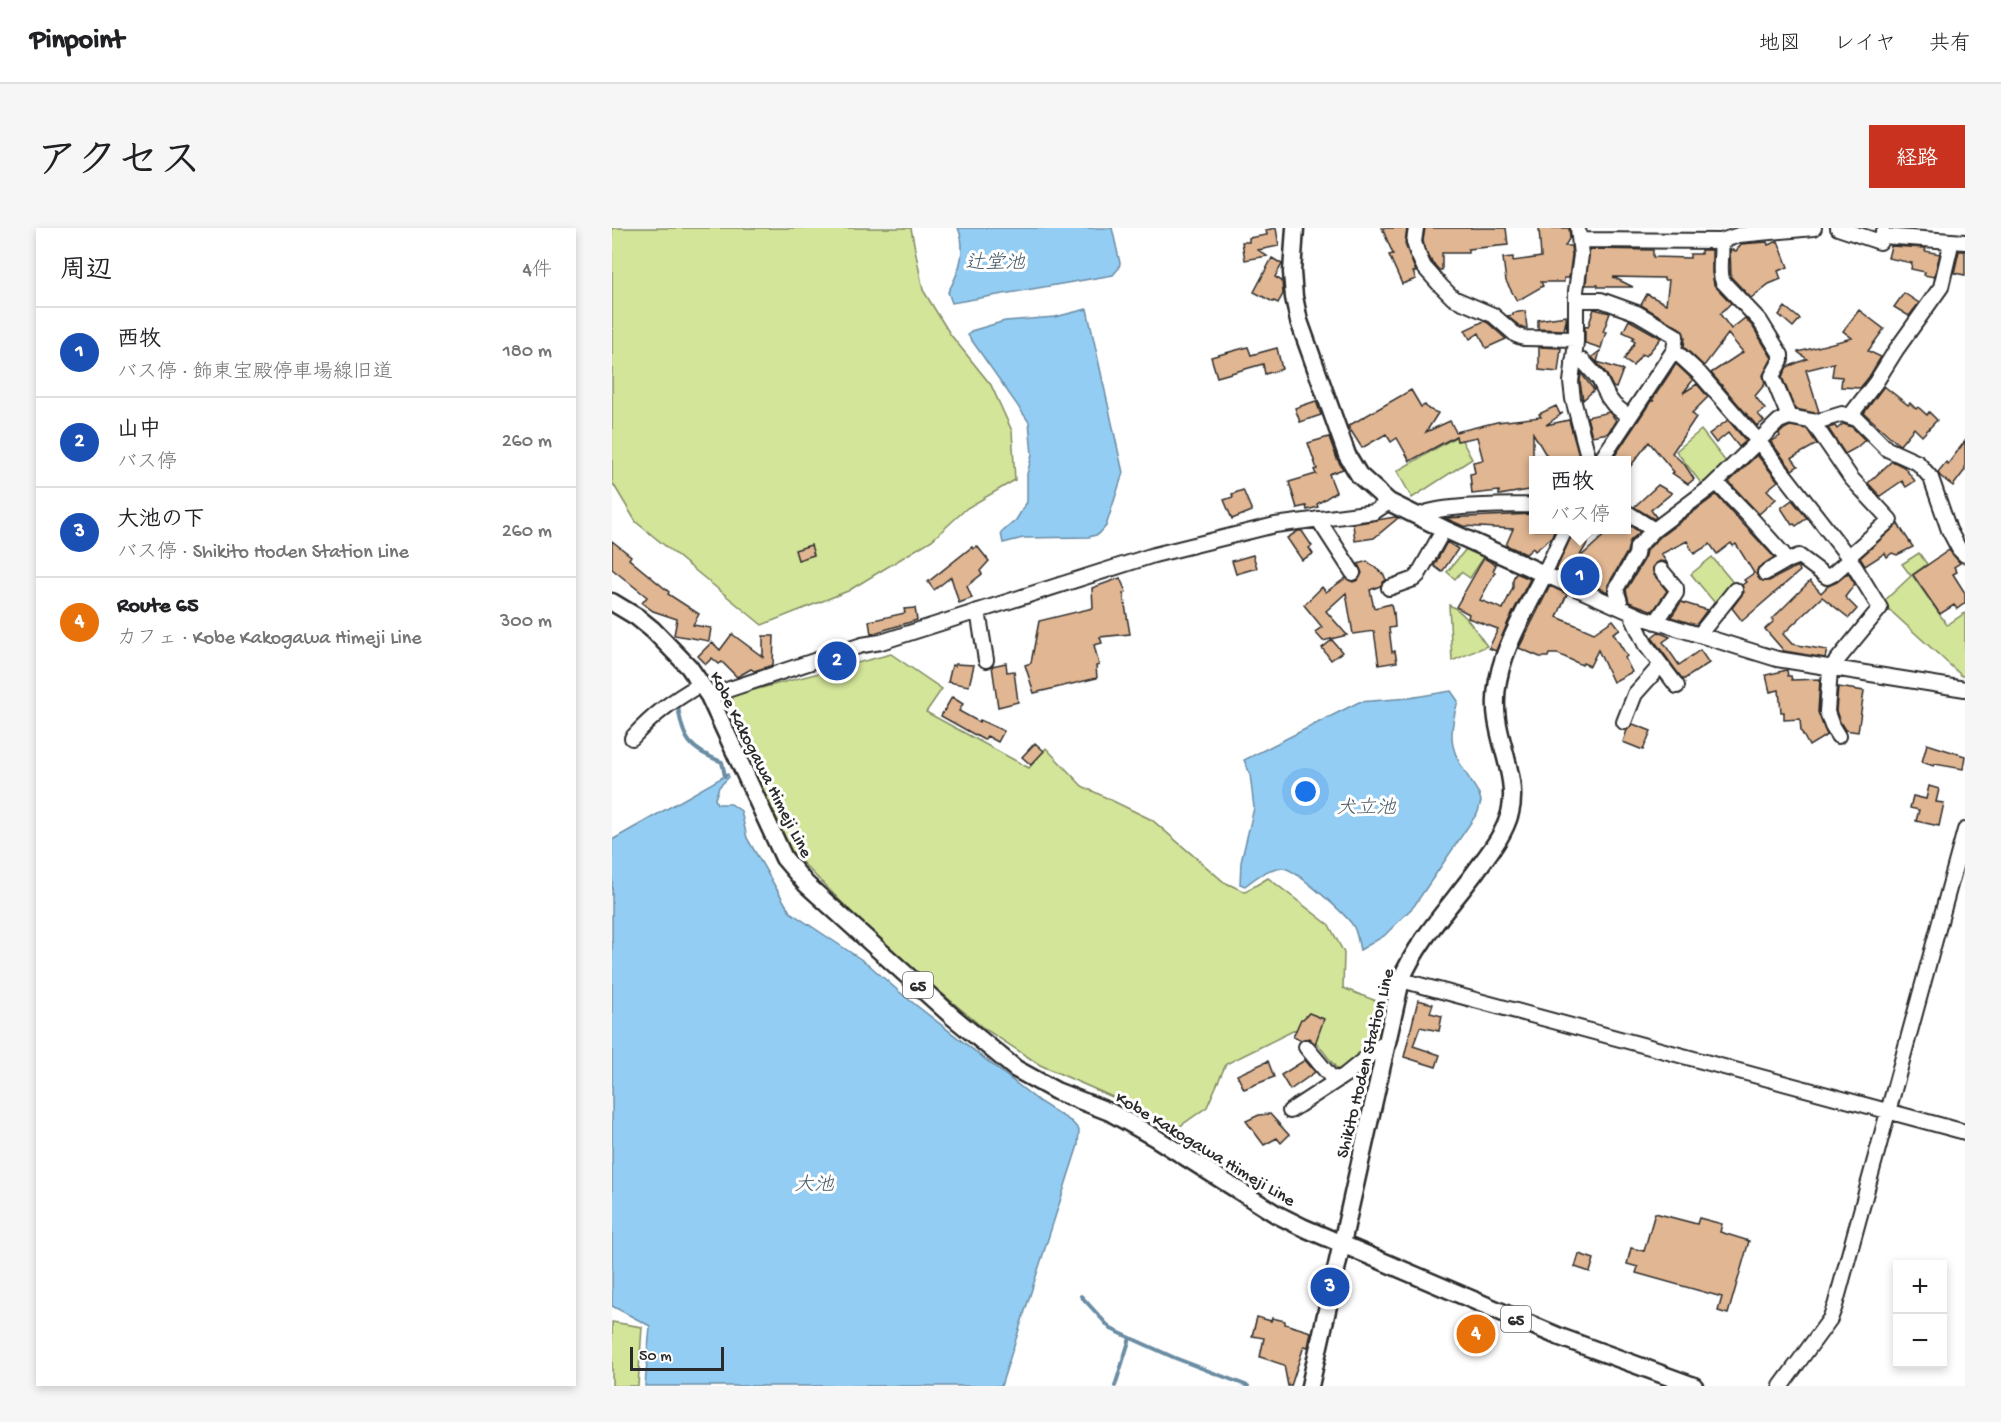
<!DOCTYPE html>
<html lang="ja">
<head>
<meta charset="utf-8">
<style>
	:root { --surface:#fff; --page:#f6f6f6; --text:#202124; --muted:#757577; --line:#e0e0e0; --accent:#c8321e }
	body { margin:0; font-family:"Gochi Hand","Klee One",sans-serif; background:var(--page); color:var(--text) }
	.controls { position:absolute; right:18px; bottom:18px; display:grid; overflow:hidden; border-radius:0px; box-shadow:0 3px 9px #0003 }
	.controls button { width:54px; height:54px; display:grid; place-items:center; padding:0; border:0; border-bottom:2px solid var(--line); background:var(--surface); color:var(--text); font:30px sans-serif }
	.scale { position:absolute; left:18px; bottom:15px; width:94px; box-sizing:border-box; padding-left:6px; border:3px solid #2b2b2b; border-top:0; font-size:16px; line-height:21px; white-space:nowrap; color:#2b2b2b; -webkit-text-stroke:4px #fff; paint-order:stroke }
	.you { position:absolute; left:694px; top:564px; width:21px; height:21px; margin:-15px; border:4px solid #fff; border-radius:50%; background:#1a73e8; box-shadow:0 0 0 9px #1a73e833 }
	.badge { display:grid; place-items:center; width:39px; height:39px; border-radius:50%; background:var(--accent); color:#fff; font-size:20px; font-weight:700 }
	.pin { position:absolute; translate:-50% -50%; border:3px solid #fff; box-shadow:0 2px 6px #0006 }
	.popup { position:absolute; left:917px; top:228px; width:102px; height:78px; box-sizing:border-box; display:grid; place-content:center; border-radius:0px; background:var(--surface); filter:drop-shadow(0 2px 4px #0005); font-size:20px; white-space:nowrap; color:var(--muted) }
	.popup b { font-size:22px; color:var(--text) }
	.popup::after { content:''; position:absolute; left:50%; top:100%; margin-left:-12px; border:12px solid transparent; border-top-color:var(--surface) }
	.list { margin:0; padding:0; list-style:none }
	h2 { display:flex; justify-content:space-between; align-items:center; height:78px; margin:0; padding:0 24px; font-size:26px }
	h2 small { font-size:20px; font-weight:400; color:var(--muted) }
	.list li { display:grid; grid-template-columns:39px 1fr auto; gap:18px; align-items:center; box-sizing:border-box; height:90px; padding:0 24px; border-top:2px solid var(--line) }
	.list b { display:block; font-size:22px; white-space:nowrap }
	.list p { margin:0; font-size:20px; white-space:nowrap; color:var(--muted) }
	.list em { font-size:20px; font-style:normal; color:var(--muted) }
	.map { position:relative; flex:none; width:1353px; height:1158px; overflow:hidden; border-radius:0px }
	header { display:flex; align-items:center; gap:36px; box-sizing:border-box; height:84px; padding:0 30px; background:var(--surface); border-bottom:2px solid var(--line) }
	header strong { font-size:28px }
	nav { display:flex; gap:33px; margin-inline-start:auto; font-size:21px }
	.intro { display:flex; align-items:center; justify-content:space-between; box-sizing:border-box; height:144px; padding:0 36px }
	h1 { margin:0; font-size:42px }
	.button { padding:15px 27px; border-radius:0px; background:var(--accent); color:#fff; font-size:21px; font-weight:700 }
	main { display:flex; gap:36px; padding:0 36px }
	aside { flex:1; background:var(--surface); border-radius:0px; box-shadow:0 3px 9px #0003 }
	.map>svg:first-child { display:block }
	.green { fill:#d3e599; stroke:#7f8862; stroke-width:1.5 }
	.water { fill:#94cdf3; stroke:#6a8ca3; stroke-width:1.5 }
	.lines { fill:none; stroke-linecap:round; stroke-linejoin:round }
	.stream { stroke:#6a8ca3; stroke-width:4 }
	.building { fill:#e1b692; stroke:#2b2b2b; stroke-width:1.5 }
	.minor-casing { stroke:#2b2b2b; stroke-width:18 }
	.major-casing { stroke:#2b2b2b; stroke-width:21 }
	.minor { stroke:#fff; stroke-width:14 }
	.major { stroke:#fff; stroke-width:16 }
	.labels { text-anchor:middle; stroke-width:6; stroke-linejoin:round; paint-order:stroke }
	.shield { fill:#fff; stroke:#6b6b6b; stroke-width:1.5 }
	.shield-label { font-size:16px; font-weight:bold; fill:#2b2b2b }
	.street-label { font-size:18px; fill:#2b2b2b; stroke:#fff }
	.water-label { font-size:20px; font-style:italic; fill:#4a5c67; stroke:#fff }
</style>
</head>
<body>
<header>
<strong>Pinpoint</strong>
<nav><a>地図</a><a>レイヤ</a><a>共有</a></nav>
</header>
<div class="intro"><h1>アクセス</h1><a class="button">経路</a></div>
<main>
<aside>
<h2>周辺<small>4件</small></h2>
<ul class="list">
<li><span class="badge" style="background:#1a4fb4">1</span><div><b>西牧</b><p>バス停 · 飾東宝殿停車場線旧道</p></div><em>180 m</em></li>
<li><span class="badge" style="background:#1a4fb4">2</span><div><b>山中</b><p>バス停</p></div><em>260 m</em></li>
<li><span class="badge" style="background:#1a4fb4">3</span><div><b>大池の下</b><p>バス停 · Shikito Hoden Station Line</p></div><em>260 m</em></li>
<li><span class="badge" style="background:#e8710a">4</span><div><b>Route 65</b><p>カフェ · Kobe Kakogawa Himeji Line</p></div><em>300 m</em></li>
</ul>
</aside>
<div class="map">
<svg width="1353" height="1158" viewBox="0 0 1353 1158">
	<rect width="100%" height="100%" fill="#fff"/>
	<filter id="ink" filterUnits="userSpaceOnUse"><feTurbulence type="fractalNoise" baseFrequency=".0167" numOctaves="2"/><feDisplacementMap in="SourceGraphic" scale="12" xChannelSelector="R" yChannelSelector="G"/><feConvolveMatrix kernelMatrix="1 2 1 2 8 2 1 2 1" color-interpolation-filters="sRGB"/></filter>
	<g filter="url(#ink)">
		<!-- green -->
		<path class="green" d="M0,0H299L311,62L338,106L379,157L400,203L403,252L355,280L320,312L236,363L150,397L24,294L0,254Z
			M1089,202L1118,239L1092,259L1064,223Z
			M847,207L860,231L800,270L785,243Z
			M854,321L872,329L858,350L849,344L843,351L835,344Z
			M1307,325L1315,336L1300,347L1335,397L1353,385V448H1350L1270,375L1299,348L1290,336Z
			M1100,329L1123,357L1102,374L1079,346Z
			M837,377C854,384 864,404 875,418L840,433Z
			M279,426L330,461L314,484L417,540L434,520L470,558L540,592L612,654L633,664L656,650L717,697L732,725L731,760L772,776L771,804L738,834L726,842L691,798L614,836L595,879L561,903L505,871L428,837L370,799L270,715L175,619L113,486L123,467Z
			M0,1094L30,1099L26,1158H0Z"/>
		<!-- water -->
		<path class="water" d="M346,0H500L508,35L507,40L501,47L340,75L336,64C347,45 355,21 346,0Z
			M475,81L511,245L494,298L487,306L477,309L411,310L391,315L389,305L404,292L415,274V246L420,227L417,194L356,107L359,103L393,93L443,89Z
			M839,463L846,473C832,520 843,527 867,566L869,573L866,584L802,678L772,708L748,722C746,714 745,702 740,696C731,684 688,646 675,641C661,636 643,650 633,658L628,656L629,634L642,580L638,546L632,532L747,474L797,470Z
			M116,546L117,549L107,559L103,571L105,576H119L129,583L135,610L178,684L256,736L291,767L428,874L460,894L467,902L466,917L389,1158H33L38,1098L0,1078V612Z"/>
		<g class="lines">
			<!-- stream -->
			<path class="stream" d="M66,479C72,514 77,520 110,534L113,548
				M469,1068L499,1101L563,1130L636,1158
				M503,1158L518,1110"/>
		</g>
		<!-- building -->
		<path class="building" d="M664,0L667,18L646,22L655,28L633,32L630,14H637V10L655,7L654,2Z
			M770,0H795L793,16L804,44H801L804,51L790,56L777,27L781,26Z
			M813,0H894L896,17L856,21V25H830V42H827L820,34L813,21L811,13Z
			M927,0H957L958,9L953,18H959L960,27L957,50H952V54H929L931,58L905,73L894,53L891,30L901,29V33L929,29Z
			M1166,13L1176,39L1166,43L1169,51L1157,56L1139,70L1119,49L1118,21L1124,23L1129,16L1155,14L1156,17Z
			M1279,18L1314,20L1313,23L1328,26L1322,49L1312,47L1313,44L1299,41L1300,35L1276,30Z
			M977,21L1041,22V29L1078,30V26H1089V22H1100V45L1102,57L1119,75L1108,86L1119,101L1133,90L1141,99L1160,130L1151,147L1153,156L1143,168L1153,181L1146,186L1152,193L1145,198L1099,145L1131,124L1116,106L1092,138L1072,119L1073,109L1069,101L1029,77L1035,66L1054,76L1057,52H1052V50L1001,49L1021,59H986V57H974Z
			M1347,23H1353V47L1342,45Z
			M660,30L670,36L663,49L670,53L671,66L666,75L662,73L661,74L642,64Z
			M1292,65L1307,75L1297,88L1282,79Z
			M1173,79L1188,91L1181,99L1167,87Z
			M982,81L998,85L991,104H994L989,120L973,115V98L976,99Z
			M1247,82L1272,101L1256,123L1269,129L1257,149L1248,160L1229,159L1230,149L1220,148L1222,135L1194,142L1207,184L1203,185L1183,181L1170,149L1175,139L1195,131L1186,124L1240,110L1231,103Z
			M913,83L915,100L909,99L895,88L901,87V85Z
			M954,88L955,102L954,93L952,102L926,101V92Z
			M1017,92L1049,110L1034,128L1030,126L1021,138L1012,132L1023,114L1020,112L1022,109L1011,104Z
			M872,93L876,95L894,111L874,120L867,105L858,111L853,102Z
			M636,119L639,127L665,120L670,141L653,146L651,136L605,149L599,129Z
			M927,119L949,120L946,144L927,142Z
			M988,123L985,134L1011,142L1004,160L1001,159L994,145L980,129Z
			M1064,136L1081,152L1071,165L1085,156L1096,169L1080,185L1084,189L1060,225L1073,237L1082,251L1076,256L1060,245L1062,244L1037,214L1014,244V232H1006L1002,229L1039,173H1042L1040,172Z
			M969,145L982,162L971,172L968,154Z
			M1272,158L1296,177L1298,175L1304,181L1306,179L1315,187L1317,184L1325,192L1310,208L1302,200L1288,217L1285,215L1252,185Z
			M799,162L809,179L813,177L816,181L826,185L814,204L838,193L844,204L885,194L929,189L927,186L944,178L948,186L951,185L934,197L957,192L968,232H937L921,205V259L917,262L887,267V263L860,266L858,246L863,245L861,234L871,232L865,209L845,213L844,208L798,233L785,210L779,214L774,206L750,220L736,198Z
			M704,173L709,187L688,194L683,180Z
			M997,184L1004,192L996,205L980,208L975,189Z
			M1116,192L1134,213L1127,219L1116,205L1104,215L1097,206Z
			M1231,196L1240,199L1253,212L1244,220L1233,226L1216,200L1223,198L1225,201Z
			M1178,198L1195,201L1205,216L1180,230L1186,238L1180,242L1159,214L1168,208L1167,206L1172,201Z
			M717,209L725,231L731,241L717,246L724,264L705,276L706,279L695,282L694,278L685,280L677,254L704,246L702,242L705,241L696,215Z
			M1353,213V242L1341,258L1328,248L1326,244L1334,234L1336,236Z
			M1145,227L1166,253L1155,262L1164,271L1147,286L1117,254Z
			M1280,233L1292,239L1303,253L1294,259L1290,253L1268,268L1256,255Z
			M1046,257L1060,265L1039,282L1044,289L1042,291L1022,279Z
			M631,262L640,283L620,291L612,272L621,269L620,266Z
			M1104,267L1162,329L1146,340L1144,346L1148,352L1157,353L1186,338L1188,343L1130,393L1120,380L1132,364L1130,357L1134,354L1132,352L1142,345L1124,316L1121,318L1119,315L1105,326L1098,316L1082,326L1075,313L1049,326L1057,338L1053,334L1048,333L1041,338L1042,347L1055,363L1041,383L1017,374L1014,362L1032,332L1034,323L1048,309Z
			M1180,272L1195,290L1184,298L1182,296L1180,297L1169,280Z
			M921,286V302H943L939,310L923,323L921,320L914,326L894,317L901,301L851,298L833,290Z
			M783,289L786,290L762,310L743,313L741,296Z
			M1014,295L1028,304L1018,313L1015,324L996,357V364L944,342L962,302H983L966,331L998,302H1014Z
			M1286,296L1301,319L1285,327L1280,325L1275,329L1273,325L1253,338L1248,330Z
			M686,303H690L700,318L697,320L701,326L690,332L675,310Z
			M0,313L19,328L17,331L57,364L56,366L87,386L81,397L99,400L97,413L62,407L65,391L41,383L30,375L35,369L0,341Z
			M835,314L846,321L830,344L822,338Z
			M199,317L202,327L186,332L183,322Z
			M365,318L377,333L368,343L370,346L355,358L360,370L347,375L339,349L322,362L316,354L360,319L361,321Z
			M1337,322L1348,335L1342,339L1345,344L1341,346L1353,365V375L1345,381L1342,377L1328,386L1301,347Z
			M641,327L645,340L624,346L620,333Z
			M872,330L884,337L881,343L883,344L868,372L891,381L901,359V351L904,345L918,351L896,394L884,423L877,420L886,401L856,390L857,386L844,379Z
			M755,333L772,347L774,352L768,358L758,362L762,380L779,376L781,386L782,385L783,399L777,400L780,424L783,423L785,434L767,437L762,403L741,406L734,365L714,383L735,407L711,413L703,404L710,399L692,377L710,359L714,364L734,350L741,354L746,352L750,345L746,336Z
			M1236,345L1243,356L1233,369L1245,381L1237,390L1210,369L1171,406L1180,416L1215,422L1213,430L1172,423L1153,401L1162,393L1160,391L1198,353L1209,365L1216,358L1225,354Z
			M508,350L514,364L511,365L518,406L488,409L490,415L482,417L487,437L484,438L485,450L422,465L413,437L419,435L427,393L481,380L480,360Z
			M938,358L955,366L945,389L982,405L1001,392L1008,401L1001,405L1015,428L1013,430L1020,444L1001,454L986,422L978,438L971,435L970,437L946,426H937L936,429H928L907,420Z
			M1069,374L1095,382L1084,397L1059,389Z
			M303,380L305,392L259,406L257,393L293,385L292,381Z
			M1046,404L1058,409L1051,414L1067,437L1088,422L1097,435L1071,452L1041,411L1040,409Z
			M120,406L151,429V408H162L161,437L142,443L139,441L125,449L110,434L107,436L100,430L94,436L86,428L100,414L108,422Z
			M720,412L730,424L719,432L710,420Z
			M394,435L395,444L402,443L406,474L386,479L380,438Z
			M343,436L362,437L357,458L336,454L340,437L343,438Z
			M1175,442L1176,448H1179L1180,452L1208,451L1206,484L1215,507L1197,518L1189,503L1188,491L1172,492V484H1169L1167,462L1158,464L1154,447Z
			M1226,459L1252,463L1246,504L1233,502L1228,494L1224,483Z
			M340,469L351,476L347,483L367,494L368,492L392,503L386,514L375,508L372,512L329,488Z
			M1021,496L1039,503L1031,522L1011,514L1015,502Z
			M423,515L432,523L419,537L410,529Z
			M1315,516L1353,528L1351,541L1323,536L1322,538L1310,534Z
			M1317,558L1327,561L1324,574L1332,575L1327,598L1304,593L1307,582L1298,580L1301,568L1314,571Z
			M806,772L821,776L818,785L830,788L827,803L808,799L801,818L828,827L824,839L792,829Z
			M697,785L712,791L703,816L697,810L688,812L681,809L689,791H691Z
			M693,832L703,844L678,862L669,847Z
			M656,833L662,849L632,861L625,847Z
			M658,886L677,907L669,915L665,910L652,917L634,893L647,887Z
			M1043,985L1085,996L1087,990L1110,996L1108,1004L1137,1013L1116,1086L1106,1083L1110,1069L1024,1045L1026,1039L1015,1036L1019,1020L1032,1023Z
			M967,1026L982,1031L978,1044L963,1039Z
			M645,1089L659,1093L660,1090L673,1093V1096L699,1104L696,1119L692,1118L679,1158H676L672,1137L648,1129L652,1110L640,1108Z
			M859,1093L877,1100L868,1121L850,1114Z"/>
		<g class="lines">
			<!-- minor casing -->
			<g class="minor-casing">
				<path id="minor" d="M804,0L802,14L805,24L812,39L829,58L841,70L881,87L904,107L912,110L964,111
					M966,0L969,27L964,63V114L959,154L961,171L977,232
					M1226,0L1268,14L1271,5
					M1270,8L1353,14
					M968,12L1109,13L1127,7L1202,0
					M1109,13C1111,27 1106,43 1111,54L1148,93L1169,127V132L1160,148L1177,189
					M964,72H989L1025,85L1064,108L1062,122
					M961,134L971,133L987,151L996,169L1002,177L1017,189
					M1238,188L1264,154L1284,122L1329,59L1338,21L1335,13
					M1200,193L1239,250L1278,292L1236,329
					M989,232L1062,122L1088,146L1147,214L1238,331L1268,380L1218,441L1215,484L1220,498L1226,508
					M1104,254L1138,289L1171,326L1174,333
					M1014,284L1042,302L1099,259L1167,193L1177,189L1204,194L1230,186L1245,191L1275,221L1306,235L1319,250L1337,302L1347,321L1353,327
					M806,288C827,276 895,278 922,277
					M706,291L741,345
					M953,302L932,346L1029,389L1165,431L1353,461
					M1153,345L1174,333L1187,328L1215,349L1221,346L1238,331
					M777,360L802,351L806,347L832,301
					M1007,379L1008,374L1004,361L1024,327L1025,319L1042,302
					M366,383L374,432
					M1018,384L1033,416L1065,458
					M1044,394L1064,365V360L1049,342
					M1087,407L1123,362
					M97,468L250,417L269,414L542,327L663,297L762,284L777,274
					M1012,494L1023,466L1048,438
					M20,510C43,485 60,473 89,456
					M789,752L1353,904
					M694,819L719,849L726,851
					M678,883L733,847L775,813
					M1169,1158L1218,1091L1223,1078L1353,602"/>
			</g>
			<!-- major casing -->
			<g class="major-casing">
				<path id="major" d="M683,0L680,44L682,69L687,93L735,227L747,247L777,274L832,301L932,346C910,391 877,439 885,491C889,521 906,554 898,585C892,607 877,625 864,643C839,677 805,713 789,752L698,1158
					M0,374L25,389L41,402L77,439L97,468L172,630L194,656L341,789L404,841L444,863L498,884L542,909L664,986L690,999L948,1109L1082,1158"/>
			</g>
			<!-- minor -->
			<use href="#minor" class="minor"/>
			<!-- major -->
			<use href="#major" class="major"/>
		</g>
	</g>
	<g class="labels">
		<!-- shield labels -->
		<g class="shield">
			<rect x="291" y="744" width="30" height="26" rx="4.5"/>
			<rect x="889" y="1078" width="30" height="26" rx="4.5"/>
		</g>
		<g class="shield-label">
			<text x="306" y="763">65</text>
			<text x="904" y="1097">65</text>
		</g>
		<!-- street labels -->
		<g class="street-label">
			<text transform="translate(150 536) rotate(63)" y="6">Kobe Kakogawa Himeji Line</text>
			<text transform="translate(752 835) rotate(-76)" y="6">Shikito Hoden Station Line</text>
			<text transform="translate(594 920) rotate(31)" y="6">Kobe Kakogawa Himeji Line</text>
		</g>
		<!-- water labels -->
		<g class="water-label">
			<text x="383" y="40">辻堂池</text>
			<text x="754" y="585">犬立池</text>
			<text x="202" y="962">大池</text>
		</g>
	</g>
</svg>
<div class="controls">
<button>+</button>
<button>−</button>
</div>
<div class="scale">50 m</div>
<div class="you"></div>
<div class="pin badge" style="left:968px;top:348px;background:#1a4fb4">1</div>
<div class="popup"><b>西牧</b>バス停</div>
<div class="pin badge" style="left:225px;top:433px;background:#1a4fb4">2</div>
<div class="pin badge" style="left:718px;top:1059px;background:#1a4fb4">3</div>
<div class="pin badge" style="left:864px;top:1106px;background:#e8710a">4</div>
</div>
</main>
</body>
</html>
